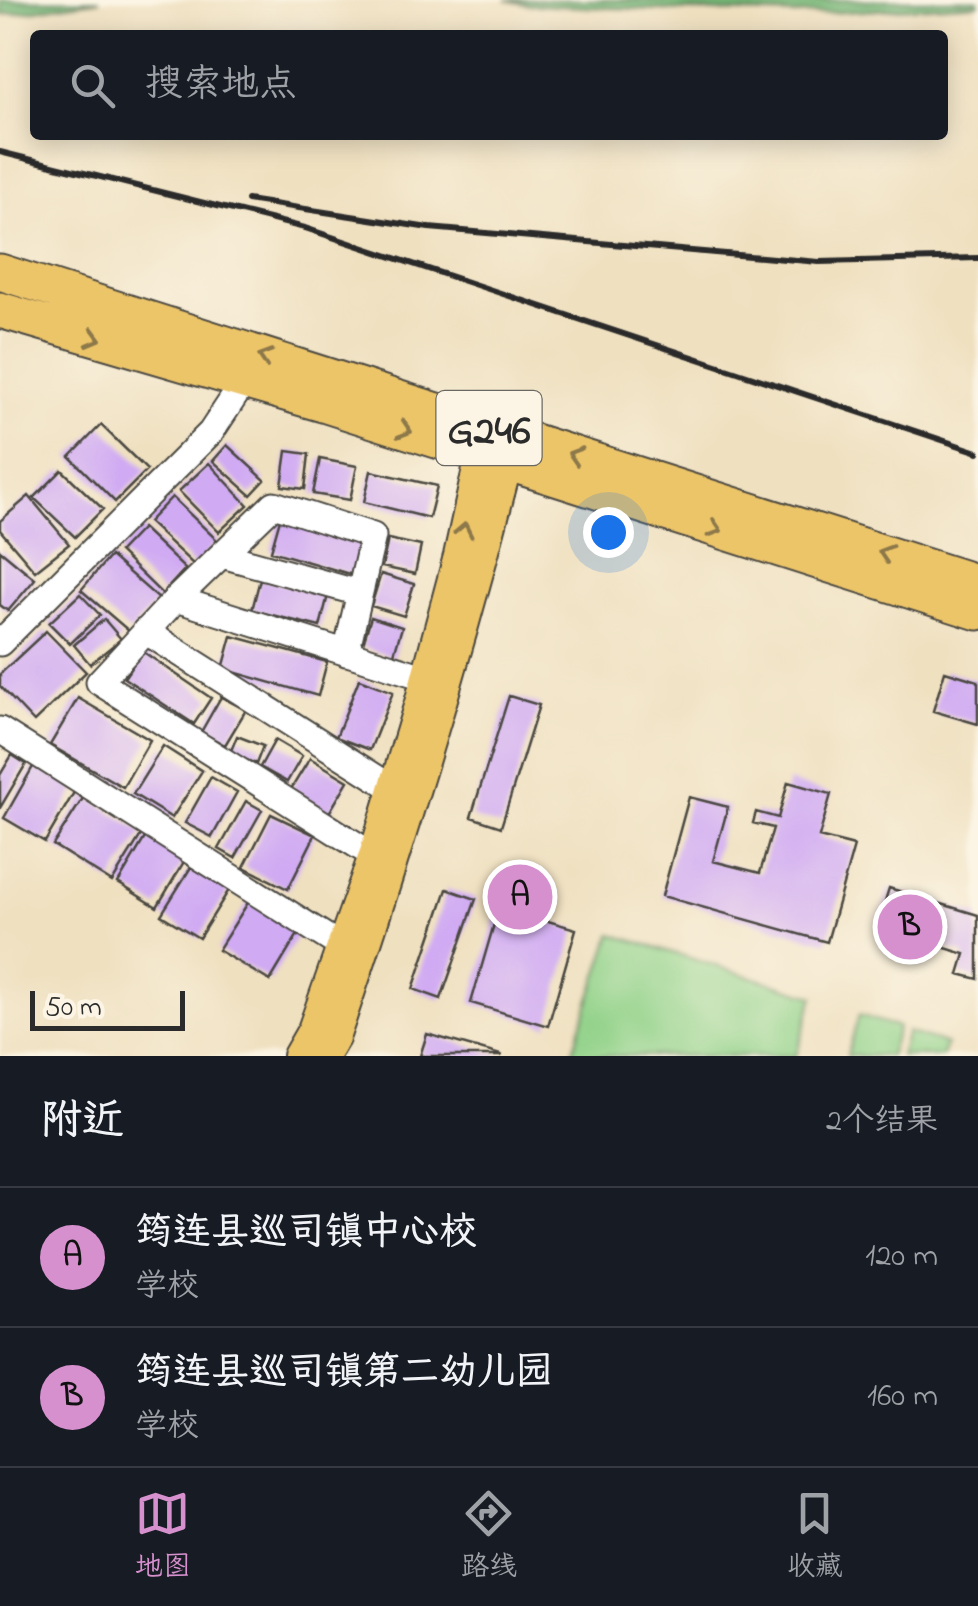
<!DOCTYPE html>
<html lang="zh">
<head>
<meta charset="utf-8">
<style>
	:root { --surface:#171b24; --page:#242831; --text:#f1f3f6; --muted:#9ea1a6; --line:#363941; --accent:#d690ce }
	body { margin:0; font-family:"Indie Flower","LXGW WenKai TC",sans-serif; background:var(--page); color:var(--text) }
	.scale { position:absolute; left:30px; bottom:25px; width:155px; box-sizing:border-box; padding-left:10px; border:5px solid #2b2b2b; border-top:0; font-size:28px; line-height:35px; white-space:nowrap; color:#2b2b2b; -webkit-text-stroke:8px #fcf5e5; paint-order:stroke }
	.you { position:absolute; left:608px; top:532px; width:35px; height:35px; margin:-25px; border:8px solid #fff; border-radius:50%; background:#1a73e8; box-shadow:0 0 0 15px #1a73e833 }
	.badge { display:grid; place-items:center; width:65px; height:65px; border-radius:50%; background:var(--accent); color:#111; font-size:32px; font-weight:700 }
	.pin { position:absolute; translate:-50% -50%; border:5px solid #fff; box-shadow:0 2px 10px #0006 }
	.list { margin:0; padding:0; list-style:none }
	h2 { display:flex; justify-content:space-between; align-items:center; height:130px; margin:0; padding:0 40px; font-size:42px }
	h2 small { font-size:32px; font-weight:400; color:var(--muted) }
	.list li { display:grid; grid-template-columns:65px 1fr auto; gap:30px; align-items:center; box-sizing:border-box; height:140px; padding:0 40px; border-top:2px solid var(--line) }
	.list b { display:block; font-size:38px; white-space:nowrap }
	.list p { margin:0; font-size:32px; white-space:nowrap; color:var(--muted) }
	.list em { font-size:32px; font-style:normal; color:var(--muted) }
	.icon { flex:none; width:55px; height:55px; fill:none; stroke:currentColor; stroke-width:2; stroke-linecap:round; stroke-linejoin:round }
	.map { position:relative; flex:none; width:978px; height:1056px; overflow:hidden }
	.search { position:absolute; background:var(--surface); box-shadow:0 5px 25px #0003; left:30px; right:30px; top:30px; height:110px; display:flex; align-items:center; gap:25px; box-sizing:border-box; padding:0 35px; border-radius:10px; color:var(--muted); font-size:38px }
	.sheet { height:410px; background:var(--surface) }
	nav { display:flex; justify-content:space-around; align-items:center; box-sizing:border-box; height:140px; border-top:2px solid var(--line); background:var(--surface); font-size:28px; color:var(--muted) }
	nav a { display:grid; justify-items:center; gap:5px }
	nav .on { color:var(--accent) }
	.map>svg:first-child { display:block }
	.green { fill:#91d289; stroke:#5e7e5a; stroke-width:2.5 }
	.forest { fill:#74b475; stroke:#507050; stroke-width:2.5 }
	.building { fill:#d0aaf3 }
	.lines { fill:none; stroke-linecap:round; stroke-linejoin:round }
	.minor-casing { stroke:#484641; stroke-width:29 }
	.major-casing { stroke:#484641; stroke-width:34 }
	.highway-casing { stroke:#484641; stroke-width:39 }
	.minor { stroke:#fff; stroke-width:25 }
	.major { stroke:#edc569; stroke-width:30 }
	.highway { stroke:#edc569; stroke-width:35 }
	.rail { stroke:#2b2b2b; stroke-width:6 }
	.oneway { stroke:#8c784a }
	.labels { text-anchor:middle; stroke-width:8; stroke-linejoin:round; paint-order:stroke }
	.shield { fill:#fcf5e5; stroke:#6a6863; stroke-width:2.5 }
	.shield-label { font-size:42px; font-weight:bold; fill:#2b2b2b }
</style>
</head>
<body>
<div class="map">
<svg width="978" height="1056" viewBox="0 0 978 1056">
	<rect width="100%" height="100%" fill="#fcf5e5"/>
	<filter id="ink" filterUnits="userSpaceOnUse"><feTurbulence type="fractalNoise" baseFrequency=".01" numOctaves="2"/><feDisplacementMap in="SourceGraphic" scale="20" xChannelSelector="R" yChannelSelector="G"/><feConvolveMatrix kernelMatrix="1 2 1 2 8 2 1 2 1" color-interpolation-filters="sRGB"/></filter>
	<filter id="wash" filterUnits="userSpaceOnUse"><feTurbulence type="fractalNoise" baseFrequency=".0048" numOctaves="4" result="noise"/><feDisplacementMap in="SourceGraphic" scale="40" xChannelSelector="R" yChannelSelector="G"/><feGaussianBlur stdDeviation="2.25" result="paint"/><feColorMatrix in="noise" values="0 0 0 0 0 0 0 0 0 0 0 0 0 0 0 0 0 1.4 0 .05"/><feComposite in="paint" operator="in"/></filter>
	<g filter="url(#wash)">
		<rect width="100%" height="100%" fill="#efe0c0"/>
		<!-- green -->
		<path class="green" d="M612,934L814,996L796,1056H571Z
			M859,1015L898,1027L889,1056H847Z
			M907,1032L946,1044L942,1056H900Z"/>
		<!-- forest -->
		<path class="forest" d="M0,0H100L2,15Z
			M506,0H978V4L796,15L530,5Z"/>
		<g id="blocks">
			<!-- building -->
			<path class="building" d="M101,425L147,470L115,502L70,457Z
				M227,445L265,480L251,495L213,461Z
				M287,451L309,454L305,489L282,486Z
				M320,459L357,466L350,500L313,494Z
				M209,463L248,505L219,532L179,491Z
				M62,470L103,509L75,537L34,498Z
				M371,471L437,486L429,518L364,502Z
				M29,496L69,544L35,571L0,530V521Z
				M172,497L218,541L195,566L148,522Z
				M280,519L363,543L353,575L271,551Z
				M142,528L185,569L162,594L119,552Z
				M388,539L421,546L415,574L382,567Z
				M0,550L35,579L8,611L0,605Z
				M110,556L159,599L130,632L81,590Z
				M381,574L414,584L404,616L371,606Z
				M260,579L328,595L320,627L252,610Z
				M80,594L100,615L70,644L49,623Z
				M371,617L402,627L393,657L362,647Z
				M104,619L121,639L90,664L74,645Z
				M46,631L86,672L34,722L0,686V674Z
				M232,636L327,662L318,696L223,669Z
				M142,651L211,698L194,724L124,678Z
				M945,671L978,681V724L933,711Z
				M359,679L393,692L370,750L336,737Z
				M509,696L539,705L501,827L471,817Z
				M221,697L246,710L225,745L201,732Z
				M78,698L150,740L123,787L50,745Z
				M237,736L263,746L256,764L230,753Z
				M275,740L302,756L287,782L260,767Z
				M163,746L202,771L172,818L133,794Z
				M12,755L26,764L0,808V775Z
				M310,758L348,781L329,813L291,789Z
				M34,765L76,789L45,842L4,818Z
				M211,777L237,792L212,837L185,823Z
				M788,782L831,794L819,837L854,846L827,942L662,896L689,797L728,807L713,861L760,873L773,828L753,823L756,812L778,818Z
				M85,795L143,832L112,882L53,845Z
				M246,801L262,810L235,858L219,849Z
				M271,814L315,835L288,889L244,867Z
				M146,836L185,860L157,907L118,883Z
				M191,867L229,890L199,938L161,915Z
				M889,888L978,915V979L959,974L965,954L877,927Z
				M447,889L476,899L441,999L413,989Z
				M249,901L300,931L270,981L218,950Z
				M499,907L576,929L548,1026L471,1003Z
				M427,1034L501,1055L500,1056H420Z"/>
		</g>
	</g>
	<g filter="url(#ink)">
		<use href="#blocks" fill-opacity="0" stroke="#484641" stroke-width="2.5"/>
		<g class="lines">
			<!-- minor casing -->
			<g class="minor-casing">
				<path id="minor" d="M222,555L359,593
					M176,599L427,678
					M145,631L394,789
					M0,643L211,432L244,382
					M346,653L373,536L274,504L176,599L99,682L374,856
					M0,730L342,947"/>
			</g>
			<!-- major casing -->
			<g class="major-casing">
				<path id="major" d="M298,1056L313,1030L374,856L420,703L459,556L486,433
					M323,1056L334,1038C401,841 461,645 512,443"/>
			</g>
			<!-- highway casing -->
			<g class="highway-casing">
				<path id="highway" d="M0,272L978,583
					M0,310L323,404L978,612"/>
			</g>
			<!-- minor -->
			<use href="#minor" class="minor"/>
			<!-- major -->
			<use href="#major" class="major"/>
			<!-- highway -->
			<use href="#highway" class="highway"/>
			<!-- rail -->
			<path class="rail" d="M0,152L305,228L978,452
				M247,200L429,228L819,262L978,258"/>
		</g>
		<!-- one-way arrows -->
		<defs><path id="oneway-chevron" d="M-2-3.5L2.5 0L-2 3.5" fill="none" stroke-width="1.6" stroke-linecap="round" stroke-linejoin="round" transform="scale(2.5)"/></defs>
		<g class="oneway">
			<use href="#oneway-chevron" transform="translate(94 338) rotate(16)"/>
			<use href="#oneway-chevron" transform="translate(265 357) rotate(-162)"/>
			<use href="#oneway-chevron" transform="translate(405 430) rotate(18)"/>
			<use href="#oneway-chevron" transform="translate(575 455) rotate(-162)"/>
			<use href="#oneway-chevron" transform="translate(715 529) rotate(18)"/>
			<use href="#oneway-chevron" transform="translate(464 530) rotate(-78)"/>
			<use href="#oneway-chevron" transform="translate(885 553) rotate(-162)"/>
		</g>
	</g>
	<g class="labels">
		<!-- shield labels -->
		<rect class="shield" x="436.5" y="391" width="105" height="74" rx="8"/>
		<g class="shield-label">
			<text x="489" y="443">G246</text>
		</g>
	</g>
</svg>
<div class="scale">50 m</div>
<div class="you"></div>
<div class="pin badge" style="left:520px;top:897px">A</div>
<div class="pin badge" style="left:910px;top:927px">B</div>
<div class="search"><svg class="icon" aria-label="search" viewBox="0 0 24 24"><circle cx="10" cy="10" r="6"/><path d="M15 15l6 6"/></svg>搜索地点</div>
</div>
<section class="sheet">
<h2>附近<small>2个结果</small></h2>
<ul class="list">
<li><span class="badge">A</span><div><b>筠连县巡司镇中心校</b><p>学校</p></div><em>120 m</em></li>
<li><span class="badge">B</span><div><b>筠连县巡司镇第二幼儿园</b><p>学校</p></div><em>160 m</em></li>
</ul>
</section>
<nav>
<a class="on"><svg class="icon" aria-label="map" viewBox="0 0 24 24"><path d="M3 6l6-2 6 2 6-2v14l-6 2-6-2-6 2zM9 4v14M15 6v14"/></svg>地图</a>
<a><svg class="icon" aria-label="directions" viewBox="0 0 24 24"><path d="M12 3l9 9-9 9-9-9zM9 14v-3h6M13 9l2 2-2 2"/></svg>路线</a>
<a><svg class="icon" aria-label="saved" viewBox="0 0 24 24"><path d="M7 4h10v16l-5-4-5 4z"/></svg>收藏</a>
</nav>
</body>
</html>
